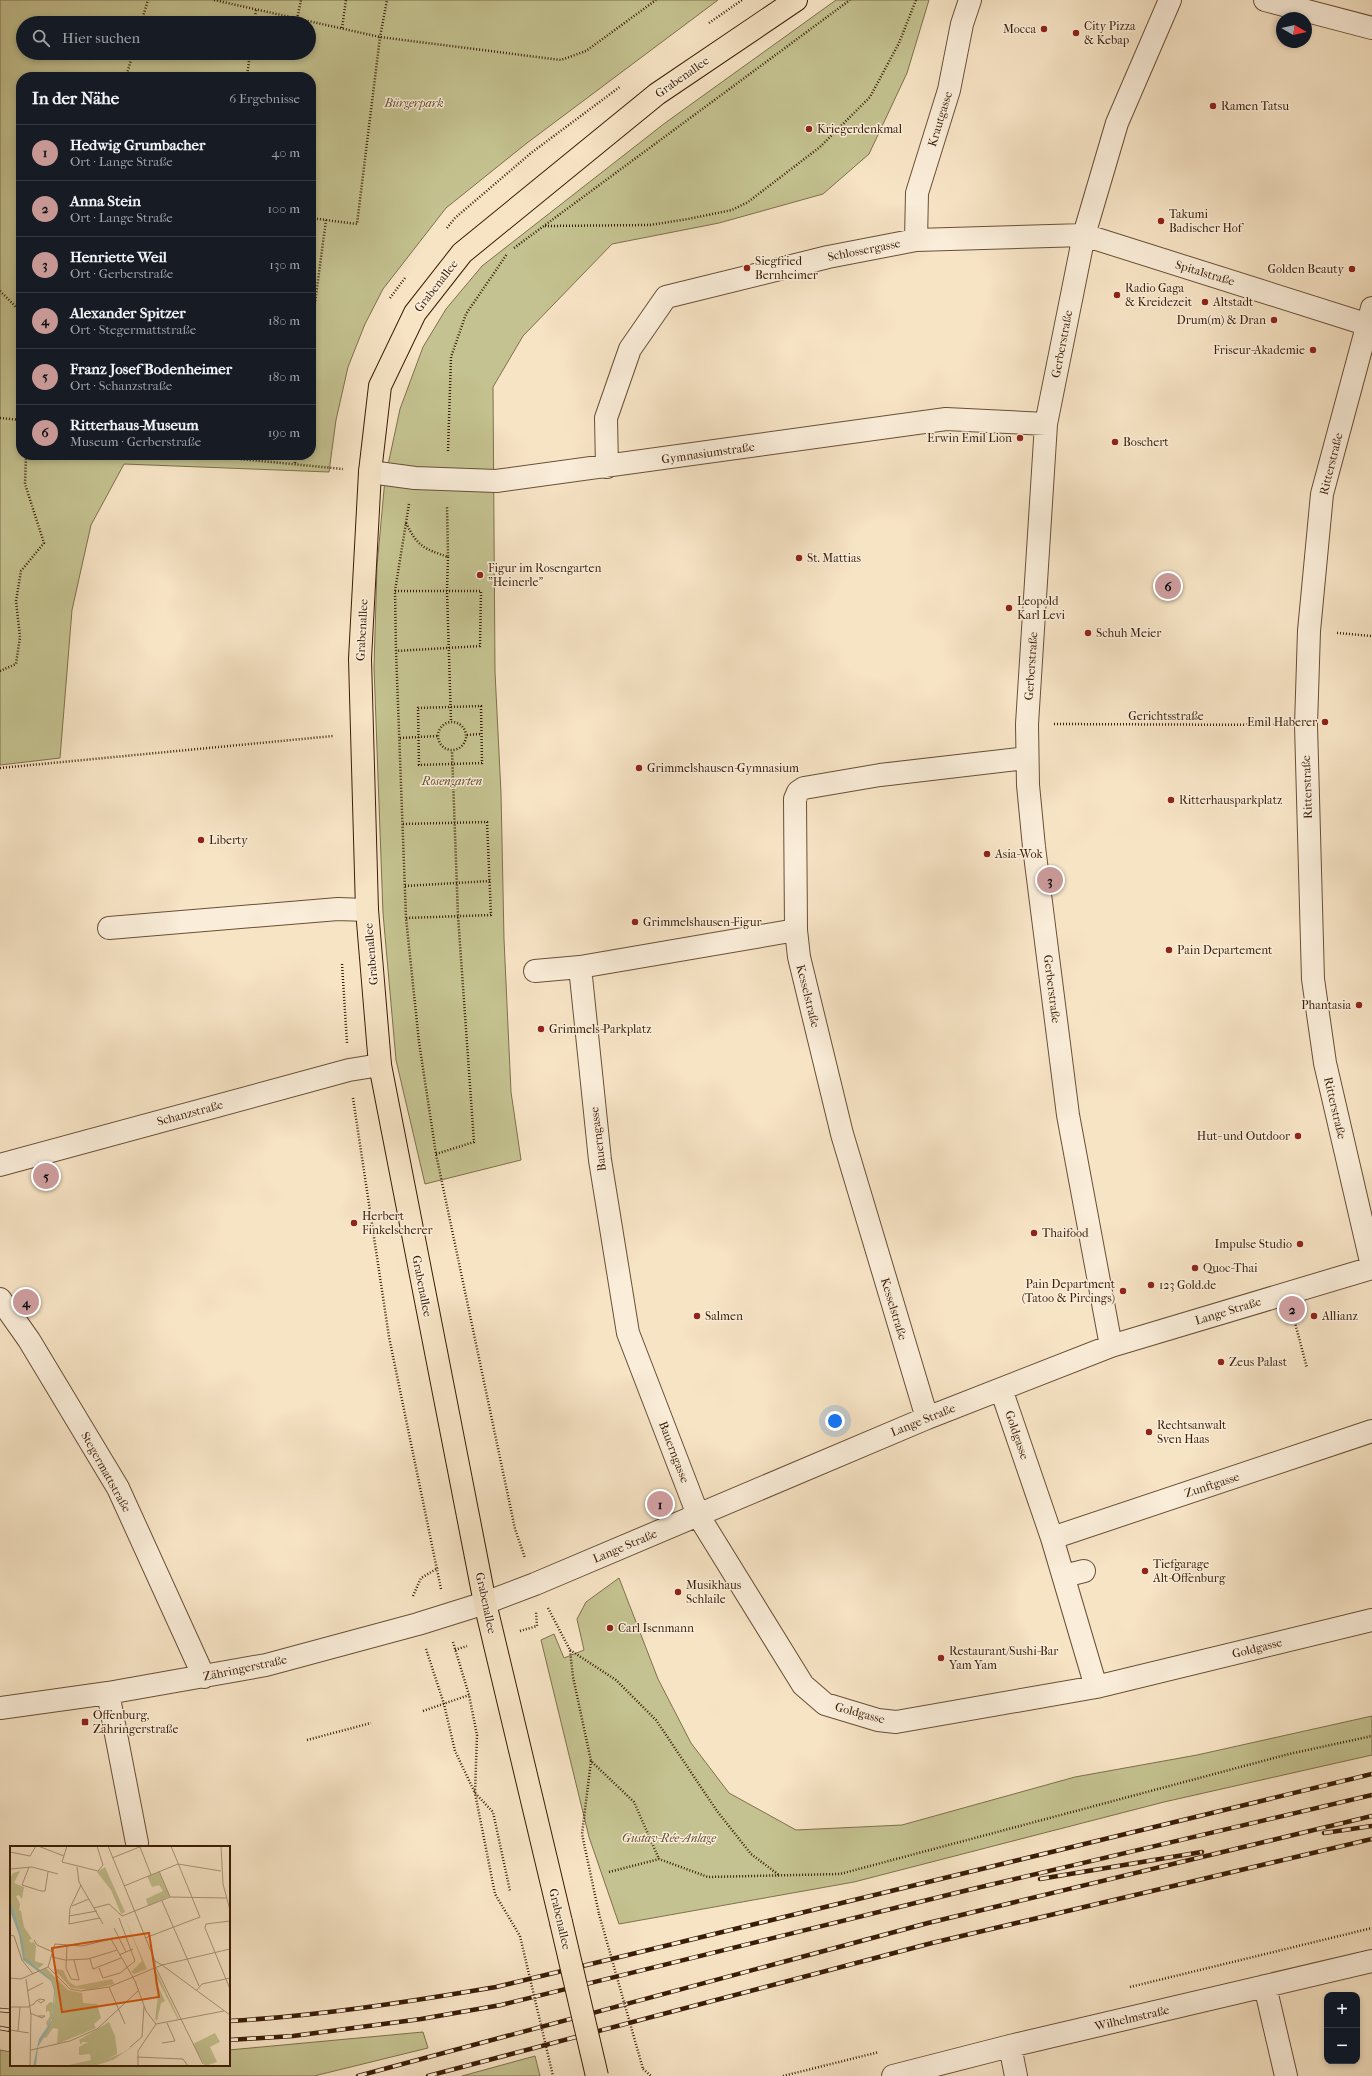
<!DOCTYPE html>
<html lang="de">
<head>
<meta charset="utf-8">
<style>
	:root { --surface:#171b24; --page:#242831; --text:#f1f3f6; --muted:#9ea1a6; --line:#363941; --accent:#c59692 }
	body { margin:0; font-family:"IM FELL French Canon",serif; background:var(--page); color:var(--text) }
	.controls { position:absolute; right:12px; bottom:12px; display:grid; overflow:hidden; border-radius:8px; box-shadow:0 2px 6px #0003 }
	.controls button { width:36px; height:36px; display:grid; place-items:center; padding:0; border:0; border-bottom:1px solid var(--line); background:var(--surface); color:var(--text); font:20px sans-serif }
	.compass { position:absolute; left:1276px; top:12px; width:36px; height:36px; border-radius:50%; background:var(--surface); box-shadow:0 2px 6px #0003; rotate:99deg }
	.you { position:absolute; left:835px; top:1421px; width:14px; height:14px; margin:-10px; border:3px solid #fff; border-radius:50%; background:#1a73e8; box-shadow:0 0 0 6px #1a73e833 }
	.badge { display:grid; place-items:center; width:26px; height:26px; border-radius:50%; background:var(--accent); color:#111; font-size:13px; font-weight:700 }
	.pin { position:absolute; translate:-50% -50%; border:2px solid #fff; box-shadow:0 1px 4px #0006 }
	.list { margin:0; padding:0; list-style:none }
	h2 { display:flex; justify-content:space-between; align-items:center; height:52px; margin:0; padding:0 16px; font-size:17px }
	h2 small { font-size:13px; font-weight:400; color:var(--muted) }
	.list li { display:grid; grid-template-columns:26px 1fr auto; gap:12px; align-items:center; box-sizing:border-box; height:56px; padding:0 16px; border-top:1px solid var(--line) }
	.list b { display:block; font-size:15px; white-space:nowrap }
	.list p { margin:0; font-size:13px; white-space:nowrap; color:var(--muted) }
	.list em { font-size:13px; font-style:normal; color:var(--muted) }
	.icon { flex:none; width:22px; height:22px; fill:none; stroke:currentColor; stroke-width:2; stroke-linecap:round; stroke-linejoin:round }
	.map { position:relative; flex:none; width:1372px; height:2076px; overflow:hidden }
	.search { position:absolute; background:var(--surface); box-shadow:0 2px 6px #0003; left:16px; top:16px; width:300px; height:44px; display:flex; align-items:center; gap:10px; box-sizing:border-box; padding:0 14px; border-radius:22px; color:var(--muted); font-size:15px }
	.panel { position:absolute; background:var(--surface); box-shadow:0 2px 6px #0003; left:16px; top:72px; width:300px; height:388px; border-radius:16px }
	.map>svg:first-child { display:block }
	.green { fill:#c4c290; stroke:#7f704c; fill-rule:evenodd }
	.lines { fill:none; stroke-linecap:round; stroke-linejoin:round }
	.minor-casing { stroke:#694f36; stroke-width:24 }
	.major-casing { stroke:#3a1d07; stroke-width:24 }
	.path { stroke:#3a1d07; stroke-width:2.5; stroke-dasharray:1 2; stroke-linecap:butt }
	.minor { stroke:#faedd9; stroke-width:22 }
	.major { stroke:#f7e4c5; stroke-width:22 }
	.rail-casing { stroke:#3a1d07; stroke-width:4.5 }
	.rail { stroke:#faedd9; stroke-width:3; stroke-dasharray:9; stroke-linecap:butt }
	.major-bridge-casing { stroke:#3a1d07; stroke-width:24; stroke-linecap:butt }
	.path-bridge { stroke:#3a1d07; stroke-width:2.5; stroke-dasharray:1 2; stroke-linecap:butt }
	.major-bridge { stroke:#f7e4c5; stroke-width:22 }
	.poi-dot { fill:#8f2418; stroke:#faedd9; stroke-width:1.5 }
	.labels { text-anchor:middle; stroke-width:3; stroke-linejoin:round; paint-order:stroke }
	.poi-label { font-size:12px; fill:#3a1d07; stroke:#faedd9; text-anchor:start }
	.street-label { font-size:12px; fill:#3a1d07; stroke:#faedd9 }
	.park-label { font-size:12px; font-style:italic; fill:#634f30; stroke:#faedd9 }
	.inset-road { fill:none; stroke:#ab9479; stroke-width:1 }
	.view { fill:#df560c; fill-opacity:0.15; stroke:#df560c; stroke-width:2 }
	.inset-edge { fill:none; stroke:#3a1d07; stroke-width:2 }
</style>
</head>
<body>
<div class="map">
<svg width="1372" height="2076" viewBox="0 0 1372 2076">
	<rect width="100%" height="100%" fill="#f7e4c5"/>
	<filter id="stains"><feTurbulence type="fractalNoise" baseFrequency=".005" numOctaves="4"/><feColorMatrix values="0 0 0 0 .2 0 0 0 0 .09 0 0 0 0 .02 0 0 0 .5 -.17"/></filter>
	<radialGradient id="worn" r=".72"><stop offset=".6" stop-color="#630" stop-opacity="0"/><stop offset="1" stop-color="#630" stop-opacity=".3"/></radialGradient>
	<!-- green -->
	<path class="green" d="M0,0H718L527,143L446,208L383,289L365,324L348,367L336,420L329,472L124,464L91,525L72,610L60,758L0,765ZM23,23H309V53H23ZM21,77H311V455H21Z
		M836,0H929L907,73L869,154L823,194L719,223L612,244L523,336L493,387L495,672L501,793L504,939L511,1092L521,1160L425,1184L396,1060L383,913L374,667L377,566L385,479L400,409L423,347L446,309L482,266L665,123Z
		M619,1578L658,1679L691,1743L729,1793L796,1830L902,1825L1075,1777L1197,1755L1372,1716V1755L1164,1802L854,1882L619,1924L589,1837L541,1640L554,1634L564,1658L584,1650L577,1619L586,1602Z
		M423,2032L428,2048L314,2076H0V2050L11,2052V2065H229V2050Z
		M535,2056L540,2076H462Z"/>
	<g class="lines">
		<!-- minor casing -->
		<g class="minor-casing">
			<path id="minor" d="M1265,0L1372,28
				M916,240L917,193L949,90L962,24L970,0
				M1372,308L1322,494L1309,631L1306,725L1313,979L1325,1063L1372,1266
				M607,467L606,418L630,349L666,297L828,257L916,240L1084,235L1372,326
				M370,472L415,478L496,481L946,419L1046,424
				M109,928L338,909L367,910
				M796,930L580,967L600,1160L628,1333L698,1515L803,1685L825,1704L878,1720L896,1722L1096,1687L1372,1620
				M535,971L580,967
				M0,1165L349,1070L380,1065
				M0,1299L29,1340L118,1488L204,1677
				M1111,1346L1068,1115L1034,847L1028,785L1027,724L1046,424L1084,235L1117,123L1170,0
				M1001,1389L1052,1538L1096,1687
				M927,1418L842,1134L799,957L796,930L795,799L798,792L804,788L880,775L1027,758
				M1052,1538L1372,1431
				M1064,1576L1084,1571
				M108,1693L137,1843
				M0,1708L108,1693L266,1665L418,1624L485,1603L535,1584L927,1418L1111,1346L1372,1268
				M1265,1986L1286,2076
				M1010,2046L1016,2076
				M893,2076L1010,2046L1372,1961"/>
		</g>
		<!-- major casing -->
		<g class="major-casing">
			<path id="major" d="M561,1922L485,1603L380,1065L367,910L360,659L370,472L380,386L415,313L462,253L657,94L796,0"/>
		</g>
		<!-- path -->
		<path class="path" d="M214,0L380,37L561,60L586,51L656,0
			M297,19L301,0
			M141,23L148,0
			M254,23L256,10
			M709,23L742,0
			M342,28L346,0
			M126,77L133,53
			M247,77L250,53
			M311,218L326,220L311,333
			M326,220L357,224L380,37L387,0
			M545,226L650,225L688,219L732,210L748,202L820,147L870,97L899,43L916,0
			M447,228L455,218L531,153L621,86
			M514,248L850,0
			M0,291L21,312
			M390,298L405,278
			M0,418L21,420
			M448,451L451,357L466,314L507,254
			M199,455L343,469
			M295,463L296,455
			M409,504L395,591L396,651L406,918L419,1042L436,1154L515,1529L525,1558
			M406,523C418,547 423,548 448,557L447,506
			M448,557L447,591L451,721
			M395,591H481L480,646L396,651
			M1337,633L1372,636
			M0,671L16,664L20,637L16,601L21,571L44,543L25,484L26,455
			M481,706L482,763L419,765L418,708Z
			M438 736a14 14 0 1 1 28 0a14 14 0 1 1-28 0Z
			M1054,724L1279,725
			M467,735L481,734
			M400,738L437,736
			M0,768L333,736
			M403,824L487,822L491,915L406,918
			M405,886L490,881
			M342,964L347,1043
			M353,1098L389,1337L441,1589
			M436,1154L474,1142L458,916L452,751
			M1294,1319L1307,1368
			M413,1596L421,1578L438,1568
			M548,1608L570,1650L573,1677L591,1761L634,1802L659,1859
			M520,1631L537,1626L536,1612
			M453,1642L469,1695L477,1735L475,1793L495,1894L520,1936
			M426,1649L444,1704L455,1751L475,1793L493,1812L510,1891
			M455,1650L467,1646
			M570,1650L616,1680L656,1720L717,1811L751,1854L779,1875
			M423,1711L469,1695
			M307,1740L371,1723
			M591,1761L582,1834L599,1914
			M609,1872L659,1859L708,1877L840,1874L1289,1754L1372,1736
			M1130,1987L1372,1928
			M643,2069L651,2076
			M783,2076L879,2052"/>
		<!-- minor -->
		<use href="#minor" class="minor"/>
		<!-- major -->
		<use href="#major" class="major"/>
		<!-- rail casing -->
		<g class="rail-casing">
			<path id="rail" d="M1324,1833L1372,1826
				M1040,1879L1202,1852
				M0,2010L11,2011
				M229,2021C319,2016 407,2002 496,1987L1372,1774
				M0,2028L11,2030
				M229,2040L293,2036L421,2019L501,2005L964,1891L1372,1795
				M358,2076L928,1923L1372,1816
				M428,2076L932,1943L1372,1839"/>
		</g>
		<!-- rail -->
		<use href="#rail" class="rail"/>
		<!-- major-bridge casing -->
		<g class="major-bridge-casing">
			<path id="major-bridge" d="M561,1922L597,2076"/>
		</g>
		<!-- path-bridge -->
		<path class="path-bridge" d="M599,1914L643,2069
			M520,1936L553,2076"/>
		<!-- major-bridge -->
		<use href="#major-bridge" class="major-bridge"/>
	</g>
	<!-- markers -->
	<g class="poi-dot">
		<circle cx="1044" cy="29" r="4"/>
		<circle cx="1076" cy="33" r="4"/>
		<circle cx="1213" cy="106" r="4"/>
		<circle cx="809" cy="129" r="4"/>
		<circle cx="1161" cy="221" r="4"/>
		<circle cx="747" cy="268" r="4"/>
		<circle cx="1352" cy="269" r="4"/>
		<circle cx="1117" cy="295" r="4"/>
		<circle cx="1205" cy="302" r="4"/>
		<circle cx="1274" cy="320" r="4"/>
		<circle cx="1313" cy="350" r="4"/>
		<circle cx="1020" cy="438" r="4"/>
		<circle cx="1115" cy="442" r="4"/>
		<circle cx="799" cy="558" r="4"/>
		<circle cx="480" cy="575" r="4"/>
		<circle cx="1009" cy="608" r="4"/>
		<circle cx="1088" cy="633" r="4"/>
		<circle cx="1325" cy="722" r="4"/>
		<circle cx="639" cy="768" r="4"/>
		<circle cx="1171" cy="800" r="4"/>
		<circle cx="201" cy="840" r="4"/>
		<circle cx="987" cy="854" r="4"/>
		<circle cx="635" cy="922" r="4"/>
		<circle cx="1169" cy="950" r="4"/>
		<circle cx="1359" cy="1005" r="4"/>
		<circle cx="541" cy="1029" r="4"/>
		<circle cx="1298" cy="1136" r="4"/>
		<circle cx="354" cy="1223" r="4"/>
		<circle cx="1034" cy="1233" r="4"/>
		<circle cx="1300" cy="1244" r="4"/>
		<circle cx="1195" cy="1268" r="4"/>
		<circle cx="1151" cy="1285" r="4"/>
		<circle cx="1123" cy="1291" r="4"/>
		<circle cx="697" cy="1316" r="4"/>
		<circle cx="1314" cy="1316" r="4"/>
		<circle cx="1221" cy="1362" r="4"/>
		<circle cx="1149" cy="1432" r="4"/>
		<circle cx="1145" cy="1571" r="4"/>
		<circle cx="678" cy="1592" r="4"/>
		<circle cx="610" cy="1628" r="4"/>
		<circle cx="941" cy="1658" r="4"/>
		<rect x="81" y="1718" width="8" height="8" rx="2"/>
	</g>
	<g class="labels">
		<!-- poi labels -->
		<g class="poi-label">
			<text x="1084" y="30">City Pizza<tspan x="1084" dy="14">&amp; Kebap</tspan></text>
			<text x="1036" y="33" text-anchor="end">Mocca</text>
			<text x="1221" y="110">Ramen Tatsu</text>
			<text x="817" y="133">Kriegerdenkmal</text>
			<text x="1169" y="218">Takumi<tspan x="1169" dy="14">Badischer Hof</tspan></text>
			<text x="755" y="265">Siegfried<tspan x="755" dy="14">Bernheimer</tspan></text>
			<text x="1344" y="273" text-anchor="end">Golden Beauty</text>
			<text x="1125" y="292">Radio Gaga<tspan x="1125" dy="14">&amp; Kreidezeit</tspan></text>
			<text x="1213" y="306">Altstadt</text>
			<text x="1266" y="324" text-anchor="end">Drum(m) &amp; Dran</text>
			<text x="1305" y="354" text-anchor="end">Friseur-Akademie</text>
			<text x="1012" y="442" text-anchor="end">Erwin Emil Lion</text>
			<text x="1123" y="446">Boschert</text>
			<text x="807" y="562">St. Mattias</text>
			<text x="488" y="572">Figur im Rosengarten<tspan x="488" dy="14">"Heinerle"</tspan></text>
			<text x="1017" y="605">Leopold<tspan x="1017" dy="14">Karl Levi</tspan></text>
			<text x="1096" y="637">Schuh Meier</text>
			<text x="1317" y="726" text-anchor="end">Emil Haberer</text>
			<text x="647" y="772">Grimmelshausen-Gymnasium</text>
			<text x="1179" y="804">Ritterhausparkplatz</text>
			<text x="209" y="844">Liberty</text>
			<text x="995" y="858">Asia-Wok</text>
			<text x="643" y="926">Grimmelshausen-Figur</text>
			<text x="1177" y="954">Pain Departement</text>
			<text x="1351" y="1009" text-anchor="end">Phantasia</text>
			<text x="549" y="1033">Grimmels-Parkplatz</text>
			<text x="1290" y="1140" text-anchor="end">Hut- und Outdoor</text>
			<text x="362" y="1220">Herbert<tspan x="362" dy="14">Finkelscherer</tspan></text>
			<text x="1042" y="1237">Thaifood</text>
			<text x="1292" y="1248" text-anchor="end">Impulse Studio</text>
			<text x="1203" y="1272">Quoc-Thai</text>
			<text x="1115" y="1288" text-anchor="end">Pain Department<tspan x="1115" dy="14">(Tatoo &amp; Pircings)</tspan></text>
			<text x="1159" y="1289">123 Gold.de</text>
			<text x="705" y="1320">Salmen</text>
			<text x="1322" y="1320">Allianz</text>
			<text x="1229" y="1366">Zeus Palast</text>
			<text x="1157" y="1429">Rechtsanwalt<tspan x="1157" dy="14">Sven Haas</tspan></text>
			<text x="1153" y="1568">Tiefgarage<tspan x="1153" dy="14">Alt-Offenburg</tspan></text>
			<text x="686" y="1589">Musikhaus<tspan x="686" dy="14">Schlaile</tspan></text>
			<text x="618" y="1632">Carl Isenmann</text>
			<text x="949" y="1655">Restaurant/Sushi-Bar<tspan x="949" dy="14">Yam Yam</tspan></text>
			<text x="93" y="1719">Offenburg,<tspan x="93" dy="14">Zähringerstraße</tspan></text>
		</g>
		<!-- street labels -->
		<g class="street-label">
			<text transform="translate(682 77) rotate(-35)" y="4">Grabenallee</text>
			<text transform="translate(940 119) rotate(-73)" y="4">Krautgasse</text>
			<text transform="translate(864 250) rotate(-11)" y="4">Schlossergasse</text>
			<text transform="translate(1205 273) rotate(17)" y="4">Spitalstraße</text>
			<text transform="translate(436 286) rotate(-52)" y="4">Grabenallee</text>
			<text transform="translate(1062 344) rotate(-79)" y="4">Gerberstraße</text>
			<text transform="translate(708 453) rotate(-8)" y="4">Gymnasiumstraße</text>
			<text transform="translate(1331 464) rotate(-76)" y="4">Ritterstraße</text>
			<text transform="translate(362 630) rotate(-87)" y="4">Grabenallee</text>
			<text transform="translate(1031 666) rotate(-86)" y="4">Gerberstraße</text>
			<text x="1166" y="720">Gerichtsstraße</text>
			<text transform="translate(1307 787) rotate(-92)" y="4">Ritterstraße</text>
			<text transform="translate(371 954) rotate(-95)" y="4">Grabenallee</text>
			<text transform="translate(1052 989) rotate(83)" y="4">Gerberstraße</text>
			<text transform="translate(808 996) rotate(76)" y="4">Kesselstraße</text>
			<text transform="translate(1335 1108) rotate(77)" y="4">Ritterstraße</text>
			<text transform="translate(190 1113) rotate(-15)" y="4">Schanzstraße</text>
			<text transform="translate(598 1139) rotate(-97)" y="4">Bauerngasse</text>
			<text transform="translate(422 1286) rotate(79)" y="4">Grabenallee</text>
			<text transform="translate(894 1309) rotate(73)" y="4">Kesselstraße</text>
			<text transform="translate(1228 1311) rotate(-17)" y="4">Lange Straße</text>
			<text transform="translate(923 1420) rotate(-22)" y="4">Lange Straße</text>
			<text transform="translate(1017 1435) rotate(71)" y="4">Goldgasse</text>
			<text transform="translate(674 1452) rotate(69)" y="4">Bauerngasse</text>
			<text transform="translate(106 1472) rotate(61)" y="4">Stegermattstraße</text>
			<text transform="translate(1212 1485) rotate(-18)" y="4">Zunftgasse</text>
			<text transform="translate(625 1546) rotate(-23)" y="4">Lange Straße</text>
			<text transform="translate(486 1603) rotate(78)" y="4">Grabenallee</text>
			<text transform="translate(1257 1648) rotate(-14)" y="4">Goldgasse</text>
			<text transform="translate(245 1668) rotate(-12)" y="4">Zähringerstraße</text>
			<text transform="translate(860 1713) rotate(15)" y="4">Goldgasse</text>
			<text transform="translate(560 1919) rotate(77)" y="4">Grabenallee</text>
			<text transform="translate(1132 2018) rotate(-13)" y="4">Wilhelmstraße</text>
		</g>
		<!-- park labels -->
		<g class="park-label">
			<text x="414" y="107">Bürgerpark</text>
			<text x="452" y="785">Rosengarten</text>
			<text x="669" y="1842">Gustav-Rée-Anlage</text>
		</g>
	</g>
	<!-- overview -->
	<g transform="translate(10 1846)">
		<rect width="220" height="220" fill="#f7e4c5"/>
		<path d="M95,21L115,66L111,68L101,44L87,26ZM10,25L4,37L14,41L12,53L9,49L6,50L10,58L9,64L11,65L14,81L22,93L19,94L21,97L24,96L26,100L25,115L34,118L29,122L17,114L13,106L12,90L0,52V32L3,27ZM149,26L160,50L138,60L136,53L153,45L149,39L142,41L137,30ZM115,73L137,123L124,128L121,126L132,115ZM36,122L58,144L72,147L73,157L87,158L91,172L84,178L86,182L47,198L48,183L43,182L36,192L34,191L42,177L45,152L43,136L31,125ZM44,123L53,124L59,136L66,140L102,133L104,138L80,144L61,142ZM146,125L169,173L168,174L144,126ZM144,131L155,155L151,157L147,175L145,173L148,150ZM40,156L43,157L42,172L38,182L36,177L40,170L39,165L36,166V160ZM99,176L105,190L107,205V208L97,213L112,207L128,197L103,214L84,220H55L81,214L80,208L69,209V201L78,196H72L71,199L69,194ZM205,187L210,196L200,201L207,216L195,220L183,198Z" fill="#c4c290"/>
		<path d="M0,52L12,90L15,111L42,134L45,144L43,174L40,181L28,201L26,220H23L29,193L42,174L44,144L41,135L13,114L9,89L0,65Z" fill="#9dbeb5"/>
		<path class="inset-road" d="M28,0L54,10M57,0L52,16L88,25L93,19L87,0M98,0L145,115V123M211,0L213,38L220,64M130,1L141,29M0,6L20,10L26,0M102,12L132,0M19,21L12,39L31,45H35L38,26M67,21L69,36L93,78M0,23L22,21L48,28M149,25L160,51M71,39L60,62L59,78L90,72M114,40L168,18L211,25M152,55L189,140M62,60L79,53M84,62L99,58L112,70L160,51L216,52M59,70L87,65M220,75L196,78L195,82L220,143M104,82L116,106M0,89L4,90L12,114L23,128M135,92L190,71L161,0M24,94L27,99L43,106M57,100L56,122L61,133L69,134L64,114M109,109L123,103M42,111L55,114L78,113L107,104M80,113L83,123L111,112M145,115L152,119L220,103M38,121L45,98L72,100L101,93L125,135L136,165L146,178L128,205V220M89,122L93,132L110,127L125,115L109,72M146,122L193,218M0,132L11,133L38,121L60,143L71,145L99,141L152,119L220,169M16,133L21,169L20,220M99,141L115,178M17,145L33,137M186,145L192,138L220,132M19,160L24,158L26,155L30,153L35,154L31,157L28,155M0,161H20M20,167L32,172L35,170H28M146,178L214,165M0,184L19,187M8,185L10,161M152,197L165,195L157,177M120,201L132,191L134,160M21,204L60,195L87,183L129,144M127,211L173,213L178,220"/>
		<path class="view" d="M139,87L149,151L52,166L42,102Z"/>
		<rect width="220" height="220" class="inset-edge"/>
	</g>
	<rect width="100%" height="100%" filter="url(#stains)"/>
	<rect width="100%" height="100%" fill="url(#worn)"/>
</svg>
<div class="controls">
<button>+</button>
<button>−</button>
</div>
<svg class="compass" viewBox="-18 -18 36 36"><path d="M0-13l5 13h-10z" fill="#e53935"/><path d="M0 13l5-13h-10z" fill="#9ea1a6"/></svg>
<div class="you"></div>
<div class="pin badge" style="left:660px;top:1504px">1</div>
<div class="pin badge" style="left:1292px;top:1309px">2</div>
<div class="pin badge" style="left:1050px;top:880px">3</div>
<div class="pin badge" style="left:26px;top:1302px">4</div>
<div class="pin badge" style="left:46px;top:1176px">5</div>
<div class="pin badge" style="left:1168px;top:586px">6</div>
<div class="search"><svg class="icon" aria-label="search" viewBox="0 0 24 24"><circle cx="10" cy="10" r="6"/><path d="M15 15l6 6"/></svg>Hier suchen</div>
<section class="panel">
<h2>In der Nähe<small>6 Ergebnisse</small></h2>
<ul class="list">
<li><span class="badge">1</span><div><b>Hedwig Grumbacher</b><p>Ort · Lange Straße</p></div><em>40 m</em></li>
<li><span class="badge">2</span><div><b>Anna Stein</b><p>Ort · Lange Straße</p></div><em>100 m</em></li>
<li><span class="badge">3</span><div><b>Henriette Weil</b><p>Ort · Gerberstraße</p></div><em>130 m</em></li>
<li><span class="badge">4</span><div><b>Alexander Spitzer</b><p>Ort · Stegermattstraße</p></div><em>180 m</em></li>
<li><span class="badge">5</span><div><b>Franz Josef Bodenheimer</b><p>Ort · Schanzstraße</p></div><em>180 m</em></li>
<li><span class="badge">6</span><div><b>Ritterhaus-Museum</b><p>Museum · Gerberstraße</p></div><em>190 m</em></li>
</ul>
</section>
</div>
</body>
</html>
